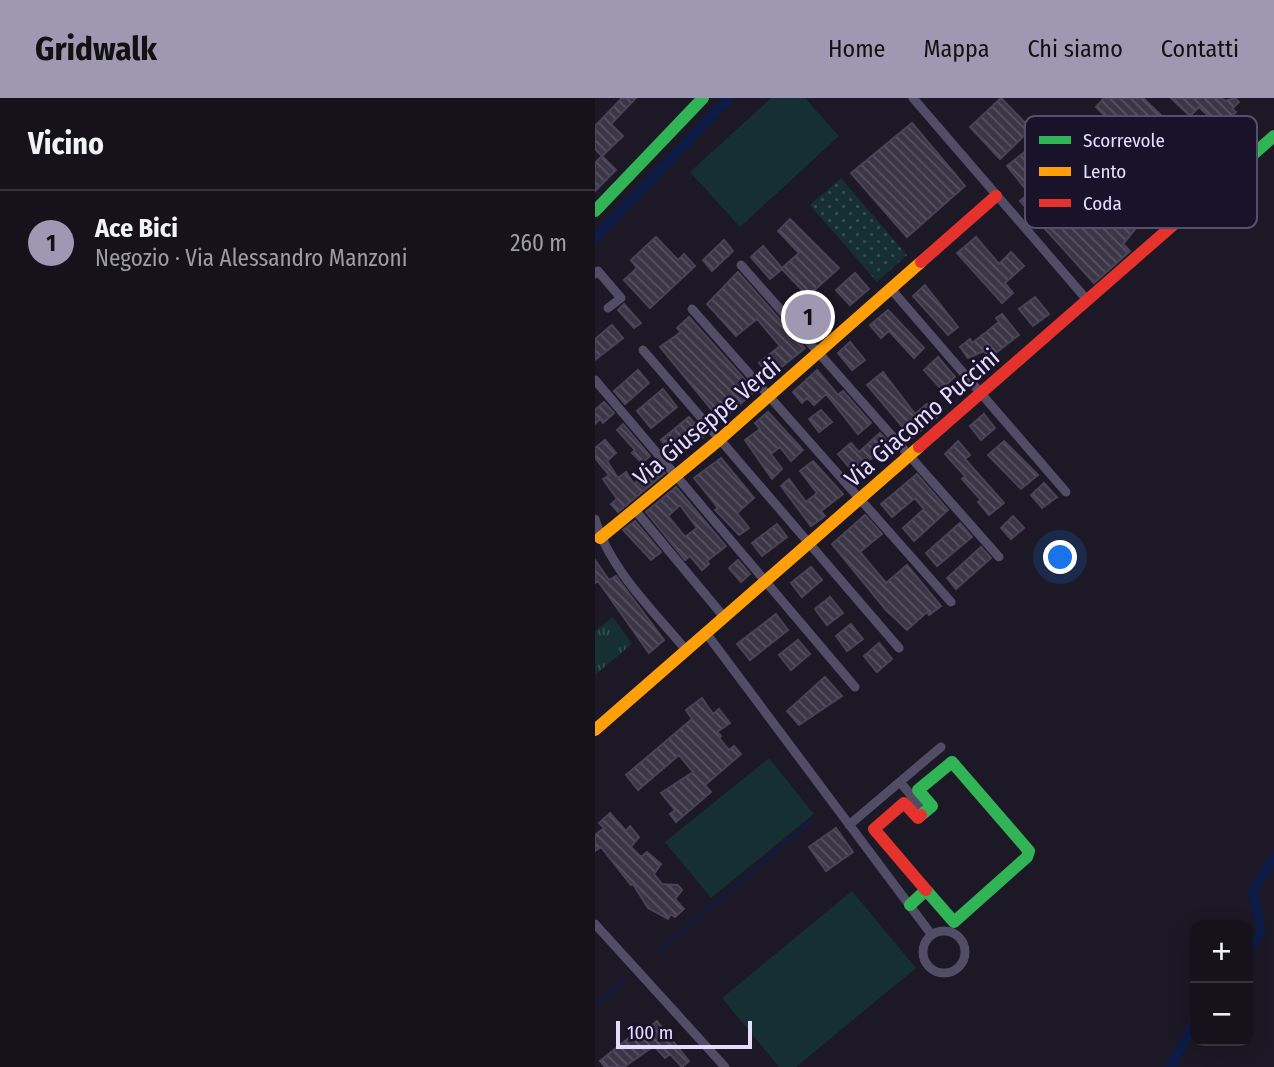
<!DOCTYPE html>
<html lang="it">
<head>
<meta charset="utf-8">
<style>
	:root { --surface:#15121c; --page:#1e1b25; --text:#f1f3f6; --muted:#9d9ea3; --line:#34323b; --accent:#9e98b2 }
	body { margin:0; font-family:"Fira Sans Condensed",sans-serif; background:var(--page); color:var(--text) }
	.controls { position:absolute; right:21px; bottom:21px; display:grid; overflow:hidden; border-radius:14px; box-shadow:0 4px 18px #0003 }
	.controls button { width:63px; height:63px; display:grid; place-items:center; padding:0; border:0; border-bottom:2px solid var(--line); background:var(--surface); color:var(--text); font:35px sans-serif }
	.scale { position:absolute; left:21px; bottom:18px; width:136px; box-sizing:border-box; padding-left:7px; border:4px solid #e4ddfe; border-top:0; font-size:19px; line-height:24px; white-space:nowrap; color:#e4ddfe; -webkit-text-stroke:5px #19122b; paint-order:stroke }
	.you { position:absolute; left:466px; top:460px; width:24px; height:24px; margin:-18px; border:5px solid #fff; border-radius:50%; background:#1a73e8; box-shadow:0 0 0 10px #1a73e833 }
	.badge { display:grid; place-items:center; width:46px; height:46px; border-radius:50%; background:var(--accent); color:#111; font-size:23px; font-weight:700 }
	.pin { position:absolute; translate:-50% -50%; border:4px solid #fff; box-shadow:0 2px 7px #0006 }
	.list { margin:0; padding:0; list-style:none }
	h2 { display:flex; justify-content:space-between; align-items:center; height:91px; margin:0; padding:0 28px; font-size:30px }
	h2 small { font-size:23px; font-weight:400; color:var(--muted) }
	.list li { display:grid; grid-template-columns:46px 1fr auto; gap:21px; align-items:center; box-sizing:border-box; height:105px; padding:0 28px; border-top:2px solid var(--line) }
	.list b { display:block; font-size:26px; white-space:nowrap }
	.list p { margin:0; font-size:23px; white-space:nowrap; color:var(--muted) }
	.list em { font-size:23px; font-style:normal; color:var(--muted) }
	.map { position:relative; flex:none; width:679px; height:969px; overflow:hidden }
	header { display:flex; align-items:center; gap:42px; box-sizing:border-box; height:98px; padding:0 35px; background:var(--accent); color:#111 }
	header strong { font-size:33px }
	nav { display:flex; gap:38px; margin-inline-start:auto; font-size:24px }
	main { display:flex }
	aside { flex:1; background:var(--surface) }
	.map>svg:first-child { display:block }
	.grass { fill:url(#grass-tufts) }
	.park { fill:url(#park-dots) }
	.garden { fill:#162f33 }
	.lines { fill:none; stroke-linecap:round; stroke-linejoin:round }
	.stream { stroke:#0d1c47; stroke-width:2.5 }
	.canal { stroke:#0d1c47; stroke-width:10 }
	.building { fill:url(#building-back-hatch); stroke:#494358; stroke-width:2; fill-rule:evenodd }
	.street { stroke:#514d66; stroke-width:9 }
	.fast { stroke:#30b455; stroke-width:12 }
	.slow { stroke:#ff9f0a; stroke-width:12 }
	.jam { stroke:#e5322d; stroke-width:12 }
	.labels { text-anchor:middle; stroke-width:5; stroke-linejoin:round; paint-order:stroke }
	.street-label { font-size:24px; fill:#e4ddfe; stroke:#19122b }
	.key { fill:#19122b; stroke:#564f6a; stroke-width:2 }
	.key-label { font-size:19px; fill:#e4ddfe }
</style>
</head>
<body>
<header>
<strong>Gridwalk</strong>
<nav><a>Home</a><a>Mappa</a><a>Chi siamo</a><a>Contatti</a></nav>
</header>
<main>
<aside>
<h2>Vicino<small></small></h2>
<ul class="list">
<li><span class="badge">1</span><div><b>Ace Bici</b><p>Negozio · Via Alessandro Manzoni</p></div><em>260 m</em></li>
</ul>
</aside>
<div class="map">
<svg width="679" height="969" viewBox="0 0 679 969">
	<defs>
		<pattern id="grass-tufts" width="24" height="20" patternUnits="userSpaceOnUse" patternTransform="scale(1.75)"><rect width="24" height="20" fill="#162f33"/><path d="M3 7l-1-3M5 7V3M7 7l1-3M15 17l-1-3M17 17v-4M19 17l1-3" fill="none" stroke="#384d52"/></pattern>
		<pattern id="park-dots" width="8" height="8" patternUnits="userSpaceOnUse" patternTransform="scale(1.75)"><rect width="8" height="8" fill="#162f33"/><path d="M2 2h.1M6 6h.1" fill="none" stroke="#384d52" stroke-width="1.8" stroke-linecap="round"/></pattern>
		<pattern id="building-back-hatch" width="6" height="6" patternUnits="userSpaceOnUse" patternTransform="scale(1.75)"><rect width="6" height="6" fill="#3b3646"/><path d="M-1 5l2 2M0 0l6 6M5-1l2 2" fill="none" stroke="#575362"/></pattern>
	</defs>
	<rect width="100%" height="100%" fill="#1c1825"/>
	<!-- grass -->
	<path class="grass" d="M18,519L37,546L0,577V533Z"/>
	<!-- park -->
	<path class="park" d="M246,80L312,157L282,184L215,107Z"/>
	<!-- garden -->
	<path class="garden" d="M176,0H210L244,38L145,129L95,74Z
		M174,660L219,716L116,800L70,744Z
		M257,793L321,870L201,969H184L127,900Z"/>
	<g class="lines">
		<!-- stream -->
		<path class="stream" d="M64,853L215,724
			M0,907L30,881"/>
		<!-- canal -->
		<path class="canal" d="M0,140L134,0
			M653,853L666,834L658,794L679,759
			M575,969L600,924"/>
	</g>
	<!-- building -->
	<path class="building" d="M27,0H41L16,26L28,38L7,58L0,51V28Z
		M406,0L436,31L405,61L375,29Z
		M509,0H548L596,46L591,50L615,71L564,122L554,114L528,146L535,153L499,185L425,103L434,95L412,68L452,36L472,60L475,56L484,64L519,27L501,9ZM472,76L495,98L465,127L442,103Z
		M576,0H627L630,3L640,0L644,4L637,11L641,14L626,30L604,9L595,18Z
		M317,25L370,88L312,139L256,75Z
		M7,58L21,72L0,93V65Z
		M195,121L244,170L213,198L239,226L226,237L194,204L207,192L187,171L175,181L156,159L168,148L187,170L204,155L183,133Z
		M61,139L83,162L89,156L100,168L55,210L29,182L42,170L36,162Z
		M381,139L404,166L416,154L429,168L410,185L418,195L407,205L362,155Z
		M129,142L138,153L117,173L108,162Z
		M143,174L210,250L175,278L164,265L185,248L162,221L141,238L112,206Z
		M260,175L274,191L255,207L241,192Z
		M330,187L363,229L353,237L318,198Z
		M440,199L454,216L438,228L424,211Z
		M29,206L46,225L39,230L23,212Z
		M293,212L329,250L319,260L294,233L286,240L275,227Z
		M407,216L424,237L394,260L389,253L373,260L365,249L375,241L377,245L404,224L401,220Z
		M94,219L160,293L126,323L65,249L86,234L82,230Z
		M17,227L28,240L0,262V241Z
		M255,244L270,262L257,272L243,255Z
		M343,259L360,279L346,291L329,272Z
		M43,272L54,285L30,306L19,293Z
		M222,272L243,297L248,293L276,325L263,336L231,296L219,307L212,300L207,305L198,294Z
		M288,274L320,316L332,306L342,319L317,340L272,287Z
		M68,291L82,309L56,330L42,313Z
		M9,304L19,315L8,325L5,321L0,326V312Z
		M226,312L237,324L224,334L214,321Z
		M173,314L208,352L196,363L185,349L176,356L187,371L177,381L150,342L165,331L160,325Z
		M389,316L400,330L386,342L375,328Z
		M94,319L110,337L81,360L66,342Z
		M28,326L55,358L47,365L37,355L40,352L22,332Z
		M285,335L300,352L291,360L287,355L281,360L279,358L259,375L243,356L256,345L264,354Z
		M10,342L21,355L12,363L23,380L31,374L39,386L48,379L50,382L65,370L70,375L23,414L16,406L22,401L8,381L14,377L0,360V350Z
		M363,343L375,357L370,361L409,405L394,417L383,404L386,402L367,381L370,378L350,356Z
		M409,343L443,377L426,391L393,357Z
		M126,360L159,400L142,415L154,430L144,437L120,412L123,410L99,380Z
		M218,363L248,396L226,413L230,418L216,428L186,388L194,381L211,404L222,395L205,373Z
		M322,376L353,412L319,443L308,430L329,411L320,400L297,419L286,406Z
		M449,385L462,399L447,410L436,397Z
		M81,389L131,448L112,463L114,466L107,472L95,458L90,462L51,414ZM85,407L102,430L90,439L73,418Z
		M270,417L287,436L265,454L291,485L312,467L346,508L334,517L332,514L312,532L291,512L237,446Z
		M418,418L429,430L416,441L406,430Z
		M40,423L66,454L56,462L28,432Z
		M365,425L377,439L342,468L331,455Z
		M182,426L192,439L167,458L157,445Z
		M386,449L396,460L361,491L352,480Z
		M0,462L14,482L21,478L69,542L54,555L3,483L0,485Z
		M143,462L155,476L146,484L134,470Z
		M216,469L227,482L207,499L196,485Z
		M235,499L248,515L232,527L220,511Z
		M181,516L193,532L155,562L142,546Z
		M256,526L268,541L252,553L241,538Z
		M203,542L215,556L196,572L184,557Z
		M284,545L297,561L282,574L269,558Z
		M230,579L247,598L204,627L192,613Z
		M107,600L118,616L124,611L135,625L122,634L126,638L124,640L134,652L139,648L146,656L110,687L116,694L81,724L75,716L80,712L66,695L98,674L84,657L43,692L31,677L97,621L91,612Z
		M15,715L31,733L35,728L44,739L36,749L46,759L52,754L66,766L59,776L67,786L83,787L87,792L80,801L89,811L80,819L76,816L73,821L53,810L38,786L36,787L6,749L0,753V737L9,730L4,725Z
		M241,730L258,754L231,773L214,749Z
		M62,923L94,963L87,969L75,956L70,960L59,948L29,969H10L5,963L35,939L38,943Z"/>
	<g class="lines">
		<!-- street -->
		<path class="street" d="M318,0L493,203
			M146,167L404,459
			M0,176L3,173L26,200L13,210
			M296,191L471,394
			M97,211L356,504
			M48,252L304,550
			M0,282L260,589
			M40,412L129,519
			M0,421C14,471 59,513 91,552
			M111,535L336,836
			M305,684L330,714
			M254,727L346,649
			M0,826L130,969
			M328 854a21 21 0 1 1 42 0a21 21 0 1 1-42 0Z"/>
		<!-- fast -->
		<path class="fast" d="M601,107L679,38
			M0,113L108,0
			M315,807L331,792L359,824L432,759L434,753L357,664L323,692L337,708L326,717"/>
		<!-- slow -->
		<path class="slow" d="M5,440L124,342L326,164
			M0,632L324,349"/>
		<!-- jam -->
		<path class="jam" d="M326,164L401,98
			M324,349L601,107
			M326,717L323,720L309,705L279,731L331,792"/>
	</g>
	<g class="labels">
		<!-- street labels -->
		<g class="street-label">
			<text transform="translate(327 320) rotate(-41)" y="8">Via Giacomo Puccini</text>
			<text transform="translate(112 324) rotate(-40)" y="8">Via Giuseppe Verdi</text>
		</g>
	</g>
	<!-- legend -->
	<rect x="430" y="18" width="232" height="112" rx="10" class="key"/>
	<rect x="444" y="38" width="32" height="8" fill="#30b455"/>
	<rect x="444" y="69" width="32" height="9" fill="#ff9f0a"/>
	<rect x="444" y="101" width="32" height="8" fill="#e5322d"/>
	<g class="key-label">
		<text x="488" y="49">Scorrevole</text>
		<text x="488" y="80">Lento</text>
		<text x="488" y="112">Coda</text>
	</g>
</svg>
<div class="controls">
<button>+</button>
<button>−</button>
</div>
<div class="scale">100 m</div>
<div class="you"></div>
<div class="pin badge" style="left:213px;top:219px">1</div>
</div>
</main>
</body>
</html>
